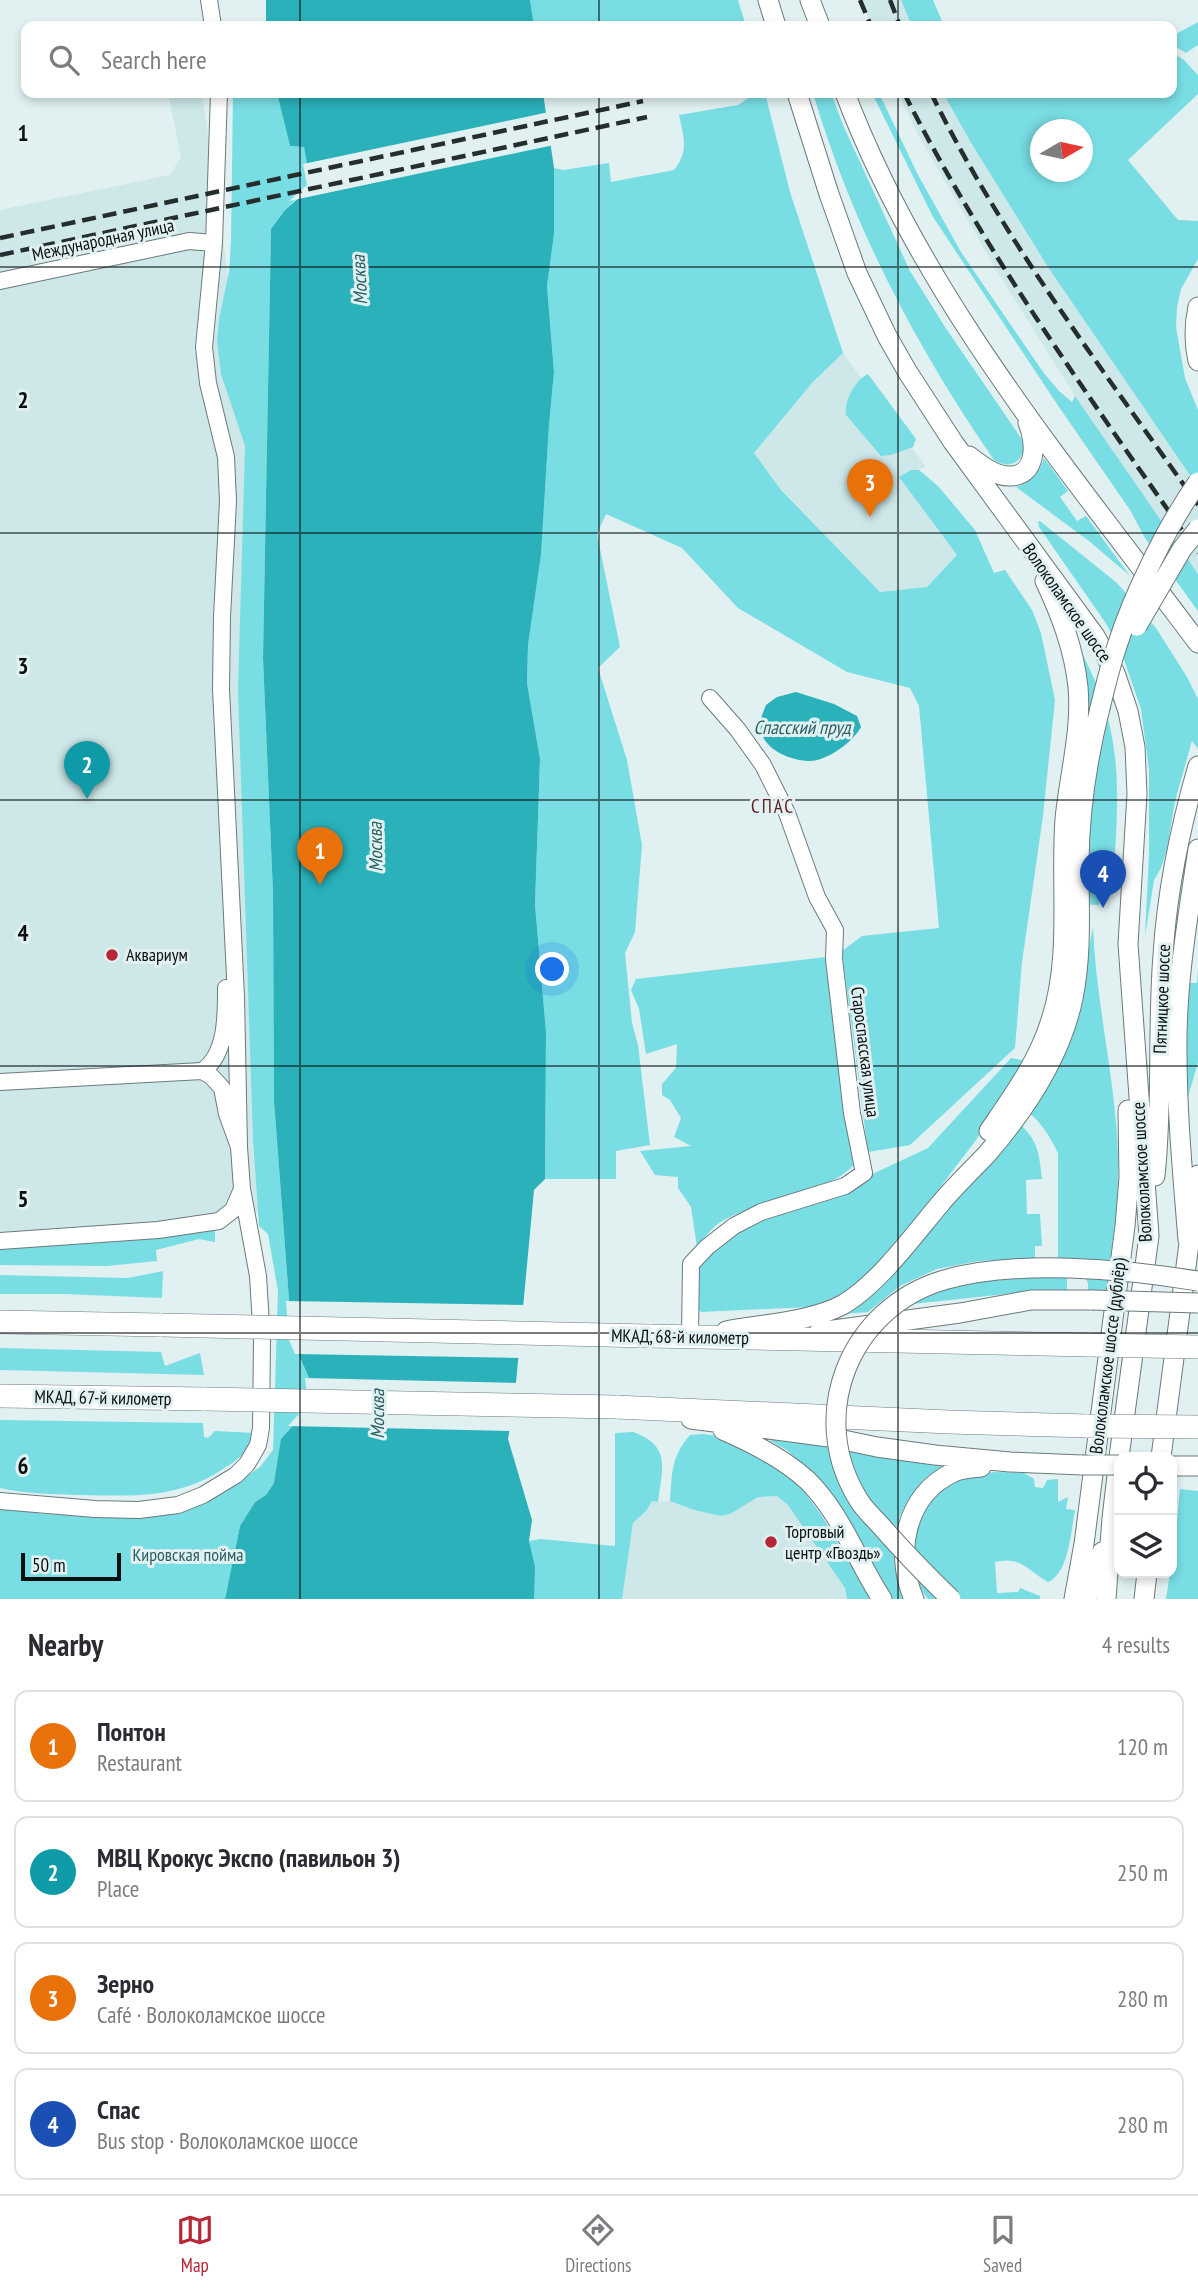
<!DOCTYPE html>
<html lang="en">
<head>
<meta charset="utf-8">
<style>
	:root { --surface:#fff; --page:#f2f2f3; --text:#2b2b33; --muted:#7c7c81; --line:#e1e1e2; --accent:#b72634 }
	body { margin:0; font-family:"PT Sans Narrow",sans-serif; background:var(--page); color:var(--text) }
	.controls { position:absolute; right:21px; bottom:21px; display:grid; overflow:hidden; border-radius:14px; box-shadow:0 4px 10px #0003 }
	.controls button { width:63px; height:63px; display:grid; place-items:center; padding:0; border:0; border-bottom:2px solid var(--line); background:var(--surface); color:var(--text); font:35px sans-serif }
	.compass { position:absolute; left:1030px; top:119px; width:63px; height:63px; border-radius:50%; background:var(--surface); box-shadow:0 4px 10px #0003; rotate:81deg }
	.scale { position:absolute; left:21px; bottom:18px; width:100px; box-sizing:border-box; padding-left:7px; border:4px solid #0a0f0f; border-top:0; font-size:19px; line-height:24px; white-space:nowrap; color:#0a0f0f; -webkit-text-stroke:5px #e1f1f2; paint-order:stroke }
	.you { position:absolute; left:553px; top:970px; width:24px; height:24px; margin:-18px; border:5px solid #fff; border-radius:50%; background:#1a73e8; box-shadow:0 0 0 10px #1a73e833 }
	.badge { display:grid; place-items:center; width:46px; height:46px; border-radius:50%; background:var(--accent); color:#fff; font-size:23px; font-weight:700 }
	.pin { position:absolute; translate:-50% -58px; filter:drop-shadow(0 2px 4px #0008) }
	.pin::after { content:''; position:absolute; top:37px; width:24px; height:21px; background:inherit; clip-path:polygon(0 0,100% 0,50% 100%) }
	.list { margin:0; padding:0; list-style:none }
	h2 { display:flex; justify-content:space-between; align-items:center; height:91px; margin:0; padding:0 28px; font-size:30px }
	h2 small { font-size:23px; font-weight:400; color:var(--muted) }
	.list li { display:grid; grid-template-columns:46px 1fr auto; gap:21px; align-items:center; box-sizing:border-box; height:112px; margin:0 14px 14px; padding:0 14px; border:2px solid var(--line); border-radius:14px }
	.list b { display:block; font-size:26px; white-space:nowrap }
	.list p { margin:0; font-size:23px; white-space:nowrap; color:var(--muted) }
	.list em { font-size:23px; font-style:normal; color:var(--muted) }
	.icon { flex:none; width:38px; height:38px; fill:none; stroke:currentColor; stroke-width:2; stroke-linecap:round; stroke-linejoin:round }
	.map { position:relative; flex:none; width:1198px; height:1599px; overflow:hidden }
	.search { position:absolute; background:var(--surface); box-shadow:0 4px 10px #0003; left:21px; right:21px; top:21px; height:77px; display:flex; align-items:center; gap:18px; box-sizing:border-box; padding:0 24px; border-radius:14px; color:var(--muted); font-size:26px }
	.sheet { height:595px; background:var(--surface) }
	nav { display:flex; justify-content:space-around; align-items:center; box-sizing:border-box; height:98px; border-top:2px solid var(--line); background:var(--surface); font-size:19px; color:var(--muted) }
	nav a { display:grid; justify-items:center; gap:4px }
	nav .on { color:var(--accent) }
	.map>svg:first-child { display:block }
	.built { fill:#cee8e9 }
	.green { fill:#79dde4; fill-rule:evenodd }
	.water { fill:#2ab1ba }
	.pier { fill:#e1f1f2 }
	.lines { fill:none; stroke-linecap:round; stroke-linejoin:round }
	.minor-casing { stroke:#6b7a7b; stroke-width:18 }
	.major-casing { stroke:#6b7a7b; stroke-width:21 }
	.highway-casing { stroke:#6b7a7b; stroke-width:24 }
	.minor { stroke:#fff; stroke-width:16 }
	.major { stroke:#fff; stroke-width:19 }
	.highway { stroke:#fff; stroke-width:23 }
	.rail { stroke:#262d2d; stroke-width:4.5; stroke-dasharray:14 7; stroke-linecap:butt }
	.major-bridge-casing { stroke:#6b7a7b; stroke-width:21; stroke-linecap:butt }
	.highway-bridge-casing { stroke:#6b7a7b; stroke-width:24; stroke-linecap:butt }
	.major-bridge { stroke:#fff; stroke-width:19 }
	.highway-bridge { stroke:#fff; stroke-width:23 }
	.grid { fill:none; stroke:#0a0f0f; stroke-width:2; stroke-opacity:0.55 }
	.poi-dot { fill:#b72634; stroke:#e1f1f2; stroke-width:2.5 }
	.labels { text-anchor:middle; stroke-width:6; stroke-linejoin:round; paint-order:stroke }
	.street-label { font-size:18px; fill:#0a0f0f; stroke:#e1f1f2 }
	.poi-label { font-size:18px; fill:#0a0f0f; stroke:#e1f1f2; text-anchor:start }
	.park-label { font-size:18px; fill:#2b5f63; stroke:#e1f1f2 }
	.water-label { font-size:19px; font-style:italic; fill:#2b5f63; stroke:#e1f1f2 }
	.neighbourhood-label { font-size:19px; letter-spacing:2px; fill:#641e21; stroke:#e1f1f2 }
	.grid-label { font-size:23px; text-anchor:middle; font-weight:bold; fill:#0a0f0f; stroke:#e1f1f2; stroke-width:6; stroke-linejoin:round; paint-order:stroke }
</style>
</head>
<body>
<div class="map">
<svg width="1198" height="1599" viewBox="0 0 1198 1599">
	<rect width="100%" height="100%" fill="#e1f1f2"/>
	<!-- built -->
	<path class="built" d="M861,0H901L912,26H871Z
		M162,93H202L253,450L266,1210L141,1245L0,1252V210L170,175L181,157L169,98Z
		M898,93H943L970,141L1198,487V574L1075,396L1001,278L917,133Z
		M843,353L926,467L899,477L957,555L927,587L880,592L781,490L753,453L812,383Z
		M777,1496L788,1505L846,1589L847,1599H622L633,1523L647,1510L652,1501L658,1502L670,1501L694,1510L721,1516L730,1514L758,1497Z"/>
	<!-- green -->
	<path class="green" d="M530,0H738L746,26H534Z
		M901,0H933L944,26H912Z
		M1198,22V45L1186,53L1172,44V36Z
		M1172,53L1183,59L1198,75V94L1128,160L1178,220L1198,221V259L1181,289L1177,307L1176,327L1185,378L1198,410V487L1048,267L970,141L943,93H1172ZM1040,130H1082V172H1040Z
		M233,93H277L290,146L304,147L311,187L307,188L285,210L271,229L263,658L273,893L274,1101L292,1339L309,1378L312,1405L278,1464L274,1483L266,1495L255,1502L240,1526L225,1599H0V1508L44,1514L93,1516L168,1515L213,1499L260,1467L273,1450L278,1291L268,1234L259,1226L253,1139L238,691L245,446L221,374L217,342L219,319L229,272L231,240Z
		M756,93H765L790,192L843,353L812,383L754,453L781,490L880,592L927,587L957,555L899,477L911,470H919L938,486L975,530L994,573L1005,570L1032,610L1041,633L1055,700L1043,816L1022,962L1015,1048L910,1145L868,1152L842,951L862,936L939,928L919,706L910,688L847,672L738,608L682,548L606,514L597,534L620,647L598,668L627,760L642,845L635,932L625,953L632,1023L638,1045L650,1145L616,1151V1179H545L546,1032L535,905L540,759L527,683L528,645L541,555L549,425L554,372L547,286L554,234V168L563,170L609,163L611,182L674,170C689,151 684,138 679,115L738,105Z
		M813,93H831L843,125L910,271L945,327L1021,438C1029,458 1012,472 994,460C916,347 852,225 813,93Z
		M872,93H879L917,173L961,252L1043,372L1059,391L1072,402L1075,396L1198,574V611L1145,538L1130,510L1059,407L933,217Z
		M868,374L916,439L913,447L891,455L881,456L846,415C844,401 855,380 868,374Z
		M1044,458L1068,491L1060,497L1077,521L1086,516L1130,576L1089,541L1016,487C1030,483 1040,472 1044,458Z
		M1040,521L1117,583L1156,628L1187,677L1198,699V749L1192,741L1175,801L1167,849L1161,868L1154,880L1145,936L1149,855V770L1141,709L1121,651L1105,622L1039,527L1038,522Z
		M1079,648C1119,721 1120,773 1115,853H1103L1099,905L1074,904Z
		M1093,927C1096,1003 1115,1077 1118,1152C1120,1199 1112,1246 1106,1292H1088V1283L1085,1277L1067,1275V1292H1026L903,1305L952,1283L1058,1275V1153C1050,1137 1042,1123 1028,1112L1079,999Z
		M826,957L845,1118L855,1164C824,1197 759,1198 719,1223C711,1228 704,1239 697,1247L691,1207L678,1188V1177L655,1175L640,1151L691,1146L674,1137L681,1118L670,1100L662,1095V1084L676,1068L677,1044L646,1054L639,1009L631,990L636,979Z
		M1198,967V1062L1186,1104L1188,983H1197Z
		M1011,1058L1027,1061L976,1140L888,1256L850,1292L833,1302L810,1307L701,1312L696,1307L697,1265L739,1230L764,1218L864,1178L928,1148Z
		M1019,1123C1039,1142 1039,1153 1042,1179L1026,1180L1027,1214H1040L1042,1246H1035V1259L979,1261L937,1269L900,1286L868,1312L842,1314Z
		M215,1228V1242L199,1239L156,1250L157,1261L107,1266L0,1265V1249Z
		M163,1271L162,1298L64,1294H0V1275L128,1278Z
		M0,1348L161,1352L165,1366L200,1353L204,1375L0,1370Z
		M0,1420L203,1423L204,1437L208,1438L215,1431L254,1433C246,1455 239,1459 220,1471C176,1499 129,1496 80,1495C53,1494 26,1494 0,1488Z
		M633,1432C672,1446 662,1469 658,1502L652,1501L647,1510L633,1523L622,1599H534L529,1541L540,1539L615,1546V1433Z
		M703,1434L718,1436L772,1461L803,1490L822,1516L871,1599H847L845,1588L788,1505L777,1496L758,1497L730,1514L721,1516L694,1510L670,1501C672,1473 671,1457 690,1435Z
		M766,1438L949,1465C936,1474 921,1482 911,1496C889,1526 888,1568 907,1599H890L815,1476L788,1451Z
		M997,1472L1024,1473L1034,1479L1035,1487L1043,1488L1047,1480L1058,1479V1502L1068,1497L1066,1509L1075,1510C1071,1530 1069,1574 1048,1582C1025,1569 1023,1557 995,1562L997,1593L1018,1592L1020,1588L1040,1596V1599H928C921,1590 913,1576 912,1564C910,1542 921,1503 940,1489C956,1477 977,1473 997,1472Z
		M1180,1489L1198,1491V1599H1166L1170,1573H1172Z"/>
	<!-- water -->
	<path class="water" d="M266,0H530L534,26H266Z
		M277,93H543L554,168V234L547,286L554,372L549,425L541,555L528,645L527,683L540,759L535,905L546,1032L545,1179L534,1190L514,1404L508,1439L532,1520L529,1541L535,1567L534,1599H225L240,1526L255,1502L266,1495L274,1483L281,1439L312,1405L309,1378L292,1339L274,1101L273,893L263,658L271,229L285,210L311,187L304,147L290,146Z
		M796,692L834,704L857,716L861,727C853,742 826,762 808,761C790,760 765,750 761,731C758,723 763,713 766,705L777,697Z"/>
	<!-- pier -->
	<path class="pier" d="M549,112L554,145L289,201L307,185L303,164Z
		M286,1301L527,1305L522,1358L295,1354L289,1340Z
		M305,1378L519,1383L513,1431L288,1426L308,1404Z"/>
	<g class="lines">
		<!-- minor casing -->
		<g class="minor-casing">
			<path id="minor" d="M209,0L213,26
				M219,93L214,243L204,347L208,383L226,457L228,501L222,617L221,689L236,997L239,1147
				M0,281L189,241L214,243
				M0,1082L202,1071C227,1055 226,1014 226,988
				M0,1241L158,1230L219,1221L233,1210L242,1189
				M690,1336L691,1264L707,1247L734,1226L761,1212L845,1186L864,1173L852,1113L834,959L835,930L817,897L787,813L763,765L738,730L710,698
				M0,1501L95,1509L139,1510L178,1505L203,1495L236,1475L247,1464L258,1445L261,1428L262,1341L258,1276L242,1189L239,1147L227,1114L222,1088L211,1076L202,1071"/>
		</g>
		<!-- major casing -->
		<g class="major-casing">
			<path id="major" d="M768,0L776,26
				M810,0L820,26
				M797,93L829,194L857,273L887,336L907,371L953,442L1095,636L1115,673L1128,711L1135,747L1137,794L1128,944L1149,1236L1119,1457
				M845,93C923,299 1068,469 1198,643
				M1198,307C1194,325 1194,343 1198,361
				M969,456C980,464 994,476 1009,476C1038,477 1036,441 1028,423
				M989,1131C1013,1096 1038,1062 1051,1020C1072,956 1060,886 1065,819C1069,776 1082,731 1078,687C1074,649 1061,615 1045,581
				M1155,1176C1163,1102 1157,1029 1163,955C1167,891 1180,828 1198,766
				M1188,1240C1183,1178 1177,1115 1177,1052C1176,984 1188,916 1198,849
				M726,1331C762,1324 812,1322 844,1304C879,1283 913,1236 940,1204C954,1187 971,1171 987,1154C1026,1109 1061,1057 1073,998C1082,954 1079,910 1079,866C1079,812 1087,760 1100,708
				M819,1332L960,1313L1031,1300H1092
				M691,1419L829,1437L877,1447L935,1455L1010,1462L1082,1465
				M723,1430C753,1443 783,1458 807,1480C841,1513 857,1561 882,1599
				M1161,1457L1198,1175
				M1172,1466H1198
				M914,1599C894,1554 905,1494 954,1472C962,1468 972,1468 981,1467
				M1074,1599L1084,1544L1125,1226L1129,1178L1128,1110
				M1086,1599L1102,1552
				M1106,1599L1112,1518L1119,1459
				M1144,1599L1147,1573"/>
		</g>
		<!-- highway casing -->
		<g class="highway-casing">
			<path id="highway" d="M0,1322L162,1325
				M649,1336L1090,1345
				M0,1396L206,1399
				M616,1407L949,1422L1088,1426"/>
		</g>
		<!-- minor -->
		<use href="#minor" class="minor"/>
		<!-- major -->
		<use href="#major" class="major"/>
		<!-- highway -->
		<use href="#highway" class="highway"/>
		<!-- rail -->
		<path class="rail" d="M860,0L871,26
			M890,0L900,26
			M904,93C986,255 1094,404 1198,553
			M931,93C1003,240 1104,371 1198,505
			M0,238L643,101
			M0,255L647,117"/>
		<!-- major-bridge casing -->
		<g class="major-bridge-casing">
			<path id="major-bridge" d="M1137,626L1182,549L1198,529
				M1100,708C1105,688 1110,666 1117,646C1133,595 1167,526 1198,482
				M1092,1300L1198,1303
				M1082,1465H1119
				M951,1599C926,1575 903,1551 881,1526C874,1518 865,1510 860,1502C805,1417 849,1308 944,1280C1017,1259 1123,1269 1198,1281"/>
		</g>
		<!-- highway-bridge casing -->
		<g class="highway-bridge-casing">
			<path id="highway-bridge" d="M162,1325L649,1336
				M1090,1345L1198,1347
				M206,1399L616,1407
				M1088,1426L1198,1427"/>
		</g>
		<!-- major-bridge -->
		<use href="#major-bridge" class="major-bridge"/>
		<!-- highway-bridge -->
		<use href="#highway-bridge" class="highway-bridge"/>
	</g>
	<!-- grid -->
	<path class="grid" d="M300,0V26M599,0V26M898,0V26M300,93V1599M599,93V1599M898,93V1599M0,267H1198M0,533H1198M0,800H1198M0,1066H1198M0,1333H1198"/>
	<!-- markers -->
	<g class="poi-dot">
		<circle cx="112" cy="955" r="7"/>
		<circle cx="771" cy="1542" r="7"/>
	</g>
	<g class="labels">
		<!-- street labels -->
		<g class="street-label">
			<text transform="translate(103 240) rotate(-12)" y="6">Международная улица</text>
			<text transform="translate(1067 603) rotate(55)" y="6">Волоколамское шоссе</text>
			<text transform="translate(1162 999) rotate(-88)" y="6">Пятницкое шоссе</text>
			<text transform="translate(865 1052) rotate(83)" y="6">Староспасская улица</text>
			<text transform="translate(1142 1172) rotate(-93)" y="6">Волоколамское шоссе</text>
			<text transform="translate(680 1337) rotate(1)" y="6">МКАД, 68-й километр</text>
			<text transform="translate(1108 1356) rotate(-83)" y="6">Волоколамское шоссе (дублёр)</text>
			<text transform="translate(103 1398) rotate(1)" y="6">МКАД, 67-й километр</text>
		</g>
		<!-- poi labels -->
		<g class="poi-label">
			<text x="126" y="961">Аквариум</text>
			<text x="785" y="1538">Торговый<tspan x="785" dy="21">центр «Гвоздь»</tspan></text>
		</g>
		<!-- park labels -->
		<g class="park-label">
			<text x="188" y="1561">Кировская пойма</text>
		</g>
		<!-- water labels -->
		<g class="water-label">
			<text transform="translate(359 280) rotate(-93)" y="7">Москва</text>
			<text x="802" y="734">Спасский пруд</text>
			<text transform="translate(375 847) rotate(-91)" y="7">Москва</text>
			<text transform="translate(377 1414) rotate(-90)" y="7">Москва</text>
		</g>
		<!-- neighbourhood labels -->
		<g class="neighbourhood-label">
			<text x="773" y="813">СПАС</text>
		</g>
	</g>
	<g class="grid-label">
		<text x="23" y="141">1</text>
		<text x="23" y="408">2</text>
		<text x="23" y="674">3</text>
		<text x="23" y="941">4</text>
		<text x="23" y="1207">5</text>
		<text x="23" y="1474">6</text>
	</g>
</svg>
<div class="controls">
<button><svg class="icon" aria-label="locate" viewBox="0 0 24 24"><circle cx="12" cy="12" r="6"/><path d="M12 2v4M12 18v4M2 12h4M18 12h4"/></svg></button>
<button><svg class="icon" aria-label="layers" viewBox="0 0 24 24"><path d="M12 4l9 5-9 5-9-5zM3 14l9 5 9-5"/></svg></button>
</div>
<svg class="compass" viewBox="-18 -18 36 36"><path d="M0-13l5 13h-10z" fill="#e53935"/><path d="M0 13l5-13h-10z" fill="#7c7c81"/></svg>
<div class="scale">50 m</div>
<div class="you"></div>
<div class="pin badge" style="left:320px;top:885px;background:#e8710a">1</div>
<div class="pin badge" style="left:87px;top:799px;background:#0f9aa8">2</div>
<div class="pin badge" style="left:870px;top:517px;background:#e8710a">3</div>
<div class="pin badge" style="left:1103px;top:908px;background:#1a4fb4">4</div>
<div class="search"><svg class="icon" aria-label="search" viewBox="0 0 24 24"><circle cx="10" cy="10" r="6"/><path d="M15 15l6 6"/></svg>Search here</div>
</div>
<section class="sheet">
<h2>Nearby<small>4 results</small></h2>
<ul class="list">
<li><span class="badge" style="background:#e8710a">1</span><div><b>Понтон</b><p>Restaurant</p></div><em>120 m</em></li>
<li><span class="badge" style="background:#0f9aa8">2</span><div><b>МВЦ Крокус Экспо (павильон 3)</b><p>Place</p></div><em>250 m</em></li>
<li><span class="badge" style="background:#e8710a">3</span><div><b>Зерно</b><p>Café · Волоколамское шоссе</p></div><em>280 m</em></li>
<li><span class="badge" style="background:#1a4fb4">4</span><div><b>Спас</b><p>Bus stop · Волоколамское шоссе</p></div><em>280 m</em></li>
</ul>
</section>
<nav>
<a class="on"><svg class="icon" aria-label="map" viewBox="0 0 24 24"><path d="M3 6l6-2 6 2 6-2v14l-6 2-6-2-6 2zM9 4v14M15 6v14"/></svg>Map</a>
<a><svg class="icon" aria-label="directions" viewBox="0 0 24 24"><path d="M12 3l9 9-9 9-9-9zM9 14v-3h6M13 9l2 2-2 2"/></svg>Directions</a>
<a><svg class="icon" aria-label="saved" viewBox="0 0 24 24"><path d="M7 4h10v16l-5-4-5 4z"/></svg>Saved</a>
</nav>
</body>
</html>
